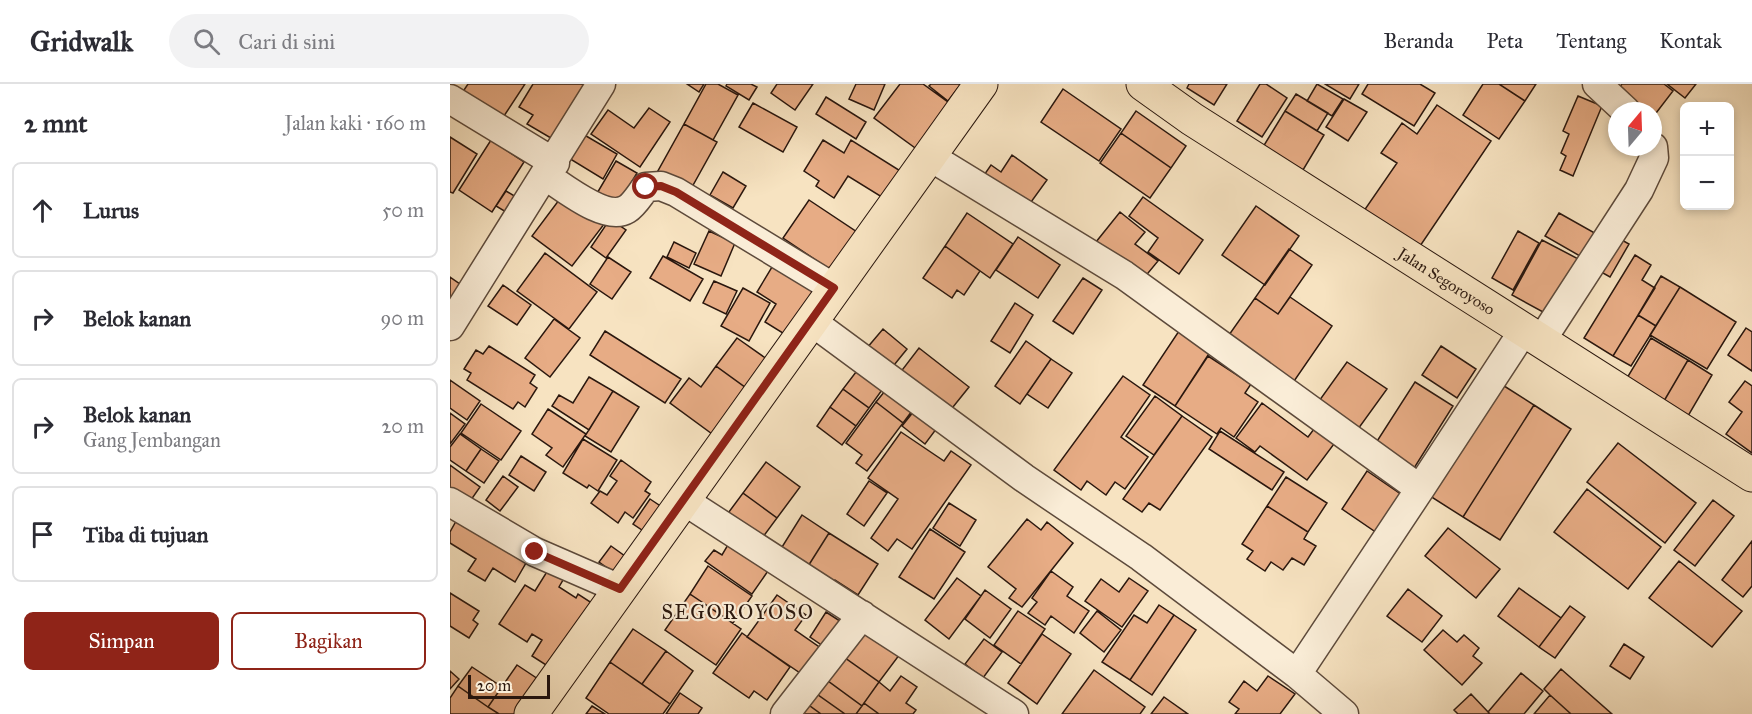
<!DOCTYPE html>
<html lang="id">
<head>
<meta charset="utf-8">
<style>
	:root { --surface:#fff; --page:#f2f2f3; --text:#2b2b33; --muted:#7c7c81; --line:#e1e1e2; --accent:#8f2418 }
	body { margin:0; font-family:"IM FELL Great Primer",serif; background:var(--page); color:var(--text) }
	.controls { position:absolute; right:18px; top:18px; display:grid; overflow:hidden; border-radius:9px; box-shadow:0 3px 9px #0003 }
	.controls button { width:54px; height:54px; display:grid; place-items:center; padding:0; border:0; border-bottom:2px solid var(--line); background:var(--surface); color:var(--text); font:30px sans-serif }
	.compass { position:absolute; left:1158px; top:18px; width:54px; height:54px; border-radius:50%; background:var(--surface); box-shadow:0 3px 9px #0003; rotate:19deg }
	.scale { position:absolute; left:18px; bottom:15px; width:82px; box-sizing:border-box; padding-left:6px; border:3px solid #2a170e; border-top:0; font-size:16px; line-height:21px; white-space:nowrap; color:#2a170e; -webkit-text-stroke:4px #faedd7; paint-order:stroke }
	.stop { position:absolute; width:18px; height:18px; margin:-14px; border:4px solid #8f2418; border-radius:50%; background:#fff }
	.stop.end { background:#8f2418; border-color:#fff; box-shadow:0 2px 6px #0008 }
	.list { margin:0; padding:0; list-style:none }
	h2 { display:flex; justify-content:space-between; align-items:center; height:78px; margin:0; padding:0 24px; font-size:26px }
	h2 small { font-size:20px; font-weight:400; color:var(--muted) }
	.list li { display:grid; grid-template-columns:39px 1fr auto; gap:18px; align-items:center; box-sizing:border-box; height:96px; margin:0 12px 12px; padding:0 12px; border:2px solid var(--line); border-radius:9px }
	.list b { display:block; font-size:22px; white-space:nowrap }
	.list p { margin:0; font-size:20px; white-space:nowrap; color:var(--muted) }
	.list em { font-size:20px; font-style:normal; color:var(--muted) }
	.actions { display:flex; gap:12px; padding:18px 24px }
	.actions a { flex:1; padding:14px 0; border:2px solid var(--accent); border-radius:9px; text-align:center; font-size:21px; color:var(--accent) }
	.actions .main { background:var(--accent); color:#fff }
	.icon { flex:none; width:33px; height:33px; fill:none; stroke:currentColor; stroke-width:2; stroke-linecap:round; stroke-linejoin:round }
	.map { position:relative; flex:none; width:1302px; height:630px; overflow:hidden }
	header { display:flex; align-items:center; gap:36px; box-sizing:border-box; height:84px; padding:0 30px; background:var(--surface); border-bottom:2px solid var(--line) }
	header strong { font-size:28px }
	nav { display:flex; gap:33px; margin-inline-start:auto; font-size:21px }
	.search { width:420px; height:54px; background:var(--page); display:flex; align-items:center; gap:15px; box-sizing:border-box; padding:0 21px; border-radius:33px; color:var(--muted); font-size:22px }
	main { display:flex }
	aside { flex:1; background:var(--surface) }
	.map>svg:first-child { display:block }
	.building { fill:#e7ac85; stroke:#2a170e; stroke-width:1.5 }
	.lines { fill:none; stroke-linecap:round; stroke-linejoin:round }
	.minor-casing { stroke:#5d4a3b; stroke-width:31 }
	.major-casing { stroke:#2a170e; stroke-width:35 }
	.minor { stroke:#faedd7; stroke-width:28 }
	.major { stroke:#f7e3c1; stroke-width:33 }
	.route { stroke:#8f2418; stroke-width:8 }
	.labels { text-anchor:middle; stroke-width:4.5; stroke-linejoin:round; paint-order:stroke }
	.street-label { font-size:16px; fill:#2a170e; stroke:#faedd7 }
	.quarter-label { font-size:20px; letter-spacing:1.5px; fill:#2a170e; stroke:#faedd7 }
</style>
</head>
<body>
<header>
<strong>Gridwalk</strong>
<div class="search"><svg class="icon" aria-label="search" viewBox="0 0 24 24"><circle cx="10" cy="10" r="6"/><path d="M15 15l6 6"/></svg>Cari di sini</div>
<nav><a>Beranda</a><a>Peta</a><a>Tentang</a><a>Kontak</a></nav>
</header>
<main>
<aside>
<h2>2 mnt<small>Jalan kaki · 160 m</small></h2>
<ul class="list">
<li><svg class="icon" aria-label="ahead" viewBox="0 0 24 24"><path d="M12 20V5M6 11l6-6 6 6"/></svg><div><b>Lurus</b></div><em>50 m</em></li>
<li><svg class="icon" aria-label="right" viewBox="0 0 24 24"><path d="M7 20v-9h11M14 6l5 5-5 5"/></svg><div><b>Belok kanan</b></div><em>90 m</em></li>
<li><svg class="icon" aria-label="right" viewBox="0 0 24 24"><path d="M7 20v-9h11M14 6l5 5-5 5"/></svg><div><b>Belok kanan</b><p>Gang Jembangan</p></div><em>20 m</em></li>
<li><svg class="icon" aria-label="arrive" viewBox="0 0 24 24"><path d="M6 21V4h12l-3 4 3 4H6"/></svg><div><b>Tiba di tujuan</b></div></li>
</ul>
<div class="actions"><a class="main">Simpan</a><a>Bagikan</a></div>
</aside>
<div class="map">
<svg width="1302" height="630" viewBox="0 0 1302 630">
	<rect width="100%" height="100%" fill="#f7e3c1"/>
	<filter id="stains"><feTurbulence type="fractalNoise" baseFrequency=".00333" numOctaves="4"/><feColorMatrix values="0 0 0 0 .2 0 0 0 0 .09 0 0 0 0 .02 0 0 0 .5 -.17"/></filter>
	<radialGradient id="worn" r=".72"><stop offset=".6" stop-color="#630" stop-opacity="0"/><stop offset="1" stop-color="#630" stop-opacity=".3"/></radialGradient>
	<!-- building -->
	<path class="building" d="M18,0H75L50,38L10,12Z
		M83,0H132L143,7L111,60L77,40L83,31L69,23Z
		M237,0H254L249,8Z
		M256,0H268L288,11L263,56L234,40Z
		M277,0H301L307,3L299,16L276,2Z
		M327,0H363L345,26L321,9Z
		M406,0H435L424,26L399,15Z
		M450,0H473L502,21L468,66L424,34Z
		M481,0H511L498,17L479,2Z
		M739,0H777L764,21L737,4Z
		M810,0H816L837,14L812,53L787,37Z
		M867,0L893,15L882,32L857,17Z
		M875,0H909L900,15Z
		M918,0H970L985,9L964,42L912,10Z
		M1033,0H1049L1075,17L1049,55L1013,31Z
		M1049,0H1086L1075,17Z
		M1172,0H1214L1223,7L1203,33V27H1187L1165,9Z
		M1217,0H1246L1235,14Z
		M613,5L671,45L649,77L591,38Z
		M846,10L878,29L867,47L835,27Z
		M1128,12L1152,22L1123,92L1110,86L1116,72L1111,69L1119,50L1113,47Z
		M376,13L416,38L406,55L366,30Z
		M894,15L917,28L898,57L876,43Z
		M303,19L347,43L333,68L289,43Z
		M987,21L1041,57L964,171L909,134L947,79L931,69L952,39L967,50Z
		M199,24L220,38L190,83L141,50L158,26L184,44Z
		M686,27L736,62L721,84L671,49Z
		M835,27L874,51L853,86L813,63Z
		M234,40L267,58L237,112L204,94Z
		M131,49L167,70L153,95L117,73Z
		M671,49L721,84L700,114L650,79Z
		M0,53L27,70L3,109L0,108Z
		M41,56L74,78L42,128L9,106Z
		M373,56L394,69L401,56L452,88L435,115L398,92L384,114L366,102L369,97L354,87Z
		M562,71L597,96L576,125L532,94L541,81L551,88Z
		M166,77L187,89L167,123L146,111Z
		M273,88L296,102L283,124L260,111Z
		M56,107L76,119L66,134L46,122Z
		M115,108L155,139L122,182L82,152Z
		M693,113L753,156L729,190L698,168L708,154L679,132Z
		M359,116L407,148L382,187L333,154Z
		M806,122L849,152L815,201L772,171Z
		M670,128L695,148L685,160L708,177L689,200L642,163Z
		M517,129L563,160L540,194L495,162Z
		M1109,129L1150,152L1137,176L1095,152Z
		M160,135L176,146L156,174L141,163Z
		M259,147L285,159L271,192L244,180Z
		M1068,147L1089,159L1063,206L1042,194Z
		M1163,151L1179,160L1160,193L1144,184Z
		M568,153L610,181L588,214L546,186Z
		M1092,156L1134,178L1104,234L1062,211Z
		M224,158L246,169L239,184L217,173Z
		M495,162L530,187L514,211L507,206L502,214L473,194Z
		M839,165L862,181L828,230L805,214Z
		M95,169L147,208L119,245L67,207Z
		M1185,171L1201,181L1192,196L1205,204L1163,272L1134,254Z
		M213,172L253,195L240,217L200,194Z
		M158,173L181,188L162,215L140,200Z
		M328,173L370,199L344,256L315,238L326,220L307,208Z
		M1211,192L1230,203L1206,242L1188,231Z
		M0,193L20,207L0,235Z
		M633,194L652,206L623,250L603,237Z
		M264,197L287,207L276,230L253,219Z
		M53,201L81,221L67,241L38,222Z
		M1230,203L1286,238L1257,285L1200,251Z
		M293,204L320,219L299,257L271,242Z
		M840,213L882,242L840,303L774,258L805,214L828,230Z
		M565,219L583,231L560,269L541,257Z
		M1188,231L1206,242L1181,282L1163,272Z
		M104,235L130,254L100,293L75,274Z
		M733,241L764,262L725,322L693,301Z
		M1296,244L1302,248V287L1278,271Z
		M433,245L457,265L436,291L411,271Z
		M155,247L231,295L215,319L140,271Z
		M287,254L324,280L303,309L266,282Z
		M1201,254L1238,276L1214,317L1177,294Z
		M576,257L601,275L570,320L545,302Z
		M39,262L85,291L80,299L87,304L75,323L68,318L63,325L17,296L21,289L14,285L26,266L33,270Z
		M991,262L1026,285L1007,314L972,291Z
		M469,264L519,303L495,333L446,294Z
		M758,272L801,300L795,309L808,318L784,353L771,344L767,350L725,322Z
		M601,275L622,289L598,324L577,310Z
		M1238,276L1262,291L1238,332L1214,317Z
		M897,278L937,305L903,352L864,324Z
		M266,282L303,309L269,355L220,319L239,294L251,303Z
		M406,288L432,306L419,324L393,305Z
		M673,292L700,311L671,353L698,373L675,405L665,398L656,411L637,397L631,406L604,386Z
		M139,293L163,307L139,346L102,322L109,311L123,319Z
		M0,296L30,317L17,336L0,324Z
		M1295,297L1302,302V369L1276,350L1292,328L1279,318Z
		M965,298L1003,322L961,389L922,365Z
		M1051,300L1084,321L1013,433L980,412Z
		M393,305L419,324L406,342L380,323Z
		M163,307L189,323L161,368L135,352Z
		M435,307L462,327L453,339L426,318Z
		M705,312L732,332L704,371L676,352Z
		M426,318L453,339L417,387L406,379L412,371L396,359Z
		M812,319L858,353L864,345L884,360L857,396L810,362L805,368L786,354Z
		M31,320L71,347L51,376L11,349Z
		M1084,321L1121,345L1050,456L1013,433Z
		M380,323L406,342L392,361L367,342Z
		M98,325L136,350L113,383L96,371L102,364L82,350Z
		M464,327L487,344L475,360L452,342Z
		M0,329L15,340L0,360Z
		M732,332L762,353L710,426L699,419L692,428L673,415Z
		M770,347L834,388L822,406L759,365Z
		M451,348L494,377L501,367L521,381L462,465L447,455L438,467L421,454L448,415L418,394Z
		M10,350L31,365L16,387L0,376V363Z
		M133,355L167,376L148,407L139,401L137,404L113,389Z
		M1168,359L1246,419L1215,459L1137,398Z
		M31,365L49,377L34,399L16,387Z
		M71,372L96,388L84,407L59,391Z
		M171,376L201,398L195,407L200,410L183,434L175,428L168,439L141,419L150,407L157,411L167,397L160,392Z
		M316,378L350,403L327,434L293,409Z
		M0,381L30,403L14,426L0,416Z
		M917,387L955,413L930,451L892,425Z
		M53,392L68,403L50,427L36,416Z
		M836,393L877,419L858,448L817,422Z
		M419,397L437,409L414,442L397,430Z
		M1137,405L1211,463L1178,505L1104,448Z
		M293,409L327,434L307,461L273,436Z
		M200,415L221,429L204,454L183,440Z
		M1263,416L1284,432L1245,482L1224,466Z
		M499,419L526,436L510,462L483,444Z
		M817,422L858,448L854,455L866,462L854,481L842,474L833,486L821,478L815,487L797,475L803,467L792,460Z
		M10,430L80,472L65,498L43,484L35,497L18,487L26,475L0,459V448Z
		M352,431L379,449L355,487L327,471Z
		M577,435L591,446L597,438L623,459L572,523L559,514L566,505L538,483Z
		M998,444L1050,485L1026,514L975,472Z
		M480,445L515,468L484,515L449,493Z
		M379,449L428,480L408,511L385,496L381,504L355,487Z
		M1302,457V502L1293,513L1272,496Z
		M279,459L318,487L302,510L255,477L264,466L272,471Z
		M161,462L179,475L167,491L149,478Z
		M1229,477L1292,527L1262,563L1199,514Z
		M258,482L302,512L283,539L240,510Z
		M98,486L113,496L109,503L126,514L128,510L148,523L107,588L82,572L92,556L82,550L77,558L49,540L75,501L85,507Z
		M601,487L623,503L617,512L639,527L624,549L601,532L595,541L578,529L587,518L582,514Z
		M507,494L531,512L499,555L475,536Z
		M679,494L698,507L672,543L635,517L651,495L669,508Z
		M1069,504L1111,534L1089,563L1048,532Z
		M958,505L992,532L972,558L937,532Z
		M535,506L561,525L540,554L515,535Z
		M0,509L29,527L23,536L28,540L19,554L0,542Z
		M240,510L291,545L266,581L215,546Z
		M327,511L356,531L345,546L375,567L356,593L297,553Z
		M709,521L724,531L680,596L652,578L684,531L697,539Z
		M1120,522L1135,533L1105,574L1089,563Z
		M568,527L595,545L571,580L544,561Z
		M647,527L671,546L654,568L630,549Z
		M376,528L393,539L376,564L360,553Z
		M724,531L746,546L702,611L680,596Z
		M414,538L453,566L429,598L391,571Z
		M183,545L216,567L192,600L160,578Z
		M993,546L1007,558L1014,551L1029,564L1023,572L1032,579L1012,601L974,566Z
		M292,549L340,583L317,616L304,607L299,614L263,589Z
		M592,550L621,570L587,620L558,599Z
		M534,555L552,568L533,594L515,580Z
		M1174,560L1194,573L1180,595L1160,582Z
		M216,567L243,587L220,620L192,600Z
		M391,571L429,598L412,622L374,594Z
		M160,578L220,620L213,630H159L136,614Z
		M67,581L91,597L76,630H49L38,623Z
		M22,583L52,603L38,623L8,602Z
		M1111,585L1162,630H1121L1100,611L1094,605Z
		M644,586L695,623L690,630H612Z
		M0,587L9,595L0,605Z
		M1071,589L1093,607L1074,630H1040L1038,628Z
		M451,592L467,603L456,619L466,626L463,630H429L414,619L429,598L440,607Z
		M818,592L845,610L830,630H785L789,625L779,618L794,597L807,607Z
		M374,594L412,622L406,630H395L364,608Z
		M8,602L38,623L49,630H0V614Z
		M364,608L395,630H371L356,619Z
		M230,609L252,624L248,630H216Z
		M1021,610L1040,630H1008L1004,626Z
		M1100,611L1121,630H1084Z
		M714,613L738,630H701Z
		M356,619L371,630H348Z
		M414,619L429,630H406Z
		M142,622L155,630H136Z"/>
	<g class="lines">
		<!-- minor casing -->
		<g class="minor-casing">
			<path id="minor" d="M1147,0L1176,27
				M0,15L105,79
				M479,72L674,191L970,405L847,590
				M96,92C115,104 156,138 177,125C184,121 191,109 196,103L211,102L226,108L384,204
				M361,237L574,394L691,473L847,590L894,630
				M0,242L151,0
				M1091,257L1189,106L1204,74L1203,63
				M970,405L1074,246
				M233,416L564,630
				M0,418L85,468L170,505
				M335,630L412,531"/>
		</g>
		<!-- major casing -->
		<g class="major-casing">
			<g id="major">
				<path id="s1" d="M693,0L742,35L1302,391"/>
				<path d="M81,630L531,0"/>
			</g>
		</g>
		<!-- minor -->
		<use href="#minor" class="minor"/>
		<!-- major -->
		<use href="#major" class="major"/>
	</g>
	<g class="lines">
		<!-- route -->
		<path class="route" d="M85,468L170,505L384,204L226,108L211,102L196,103"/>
	</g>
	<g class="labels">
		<!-- street labels -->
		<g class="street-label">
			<text dy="6" stroke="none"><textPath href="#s1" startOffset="362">Jalan Segoroyoso</textPath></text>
		</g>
		<!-- quarter labels -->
		<g class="quarter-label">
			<text x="288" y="535">SEGOROYOSO</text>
		</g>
	</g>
	<rect width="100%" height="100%" filter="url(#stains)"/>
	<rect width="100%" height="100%" fill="url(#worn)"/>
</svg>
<div class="controls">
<button>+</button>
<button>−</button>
</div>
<svg class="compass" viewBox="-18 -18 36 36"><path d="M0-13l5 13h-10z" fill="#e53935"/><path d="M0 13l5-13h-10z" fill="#7c7c81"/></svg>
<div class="scale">20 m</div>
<div class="stop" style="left:196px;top:103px"></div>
<div class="stop end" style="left:85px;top:468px"></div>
</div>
</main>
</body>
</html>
